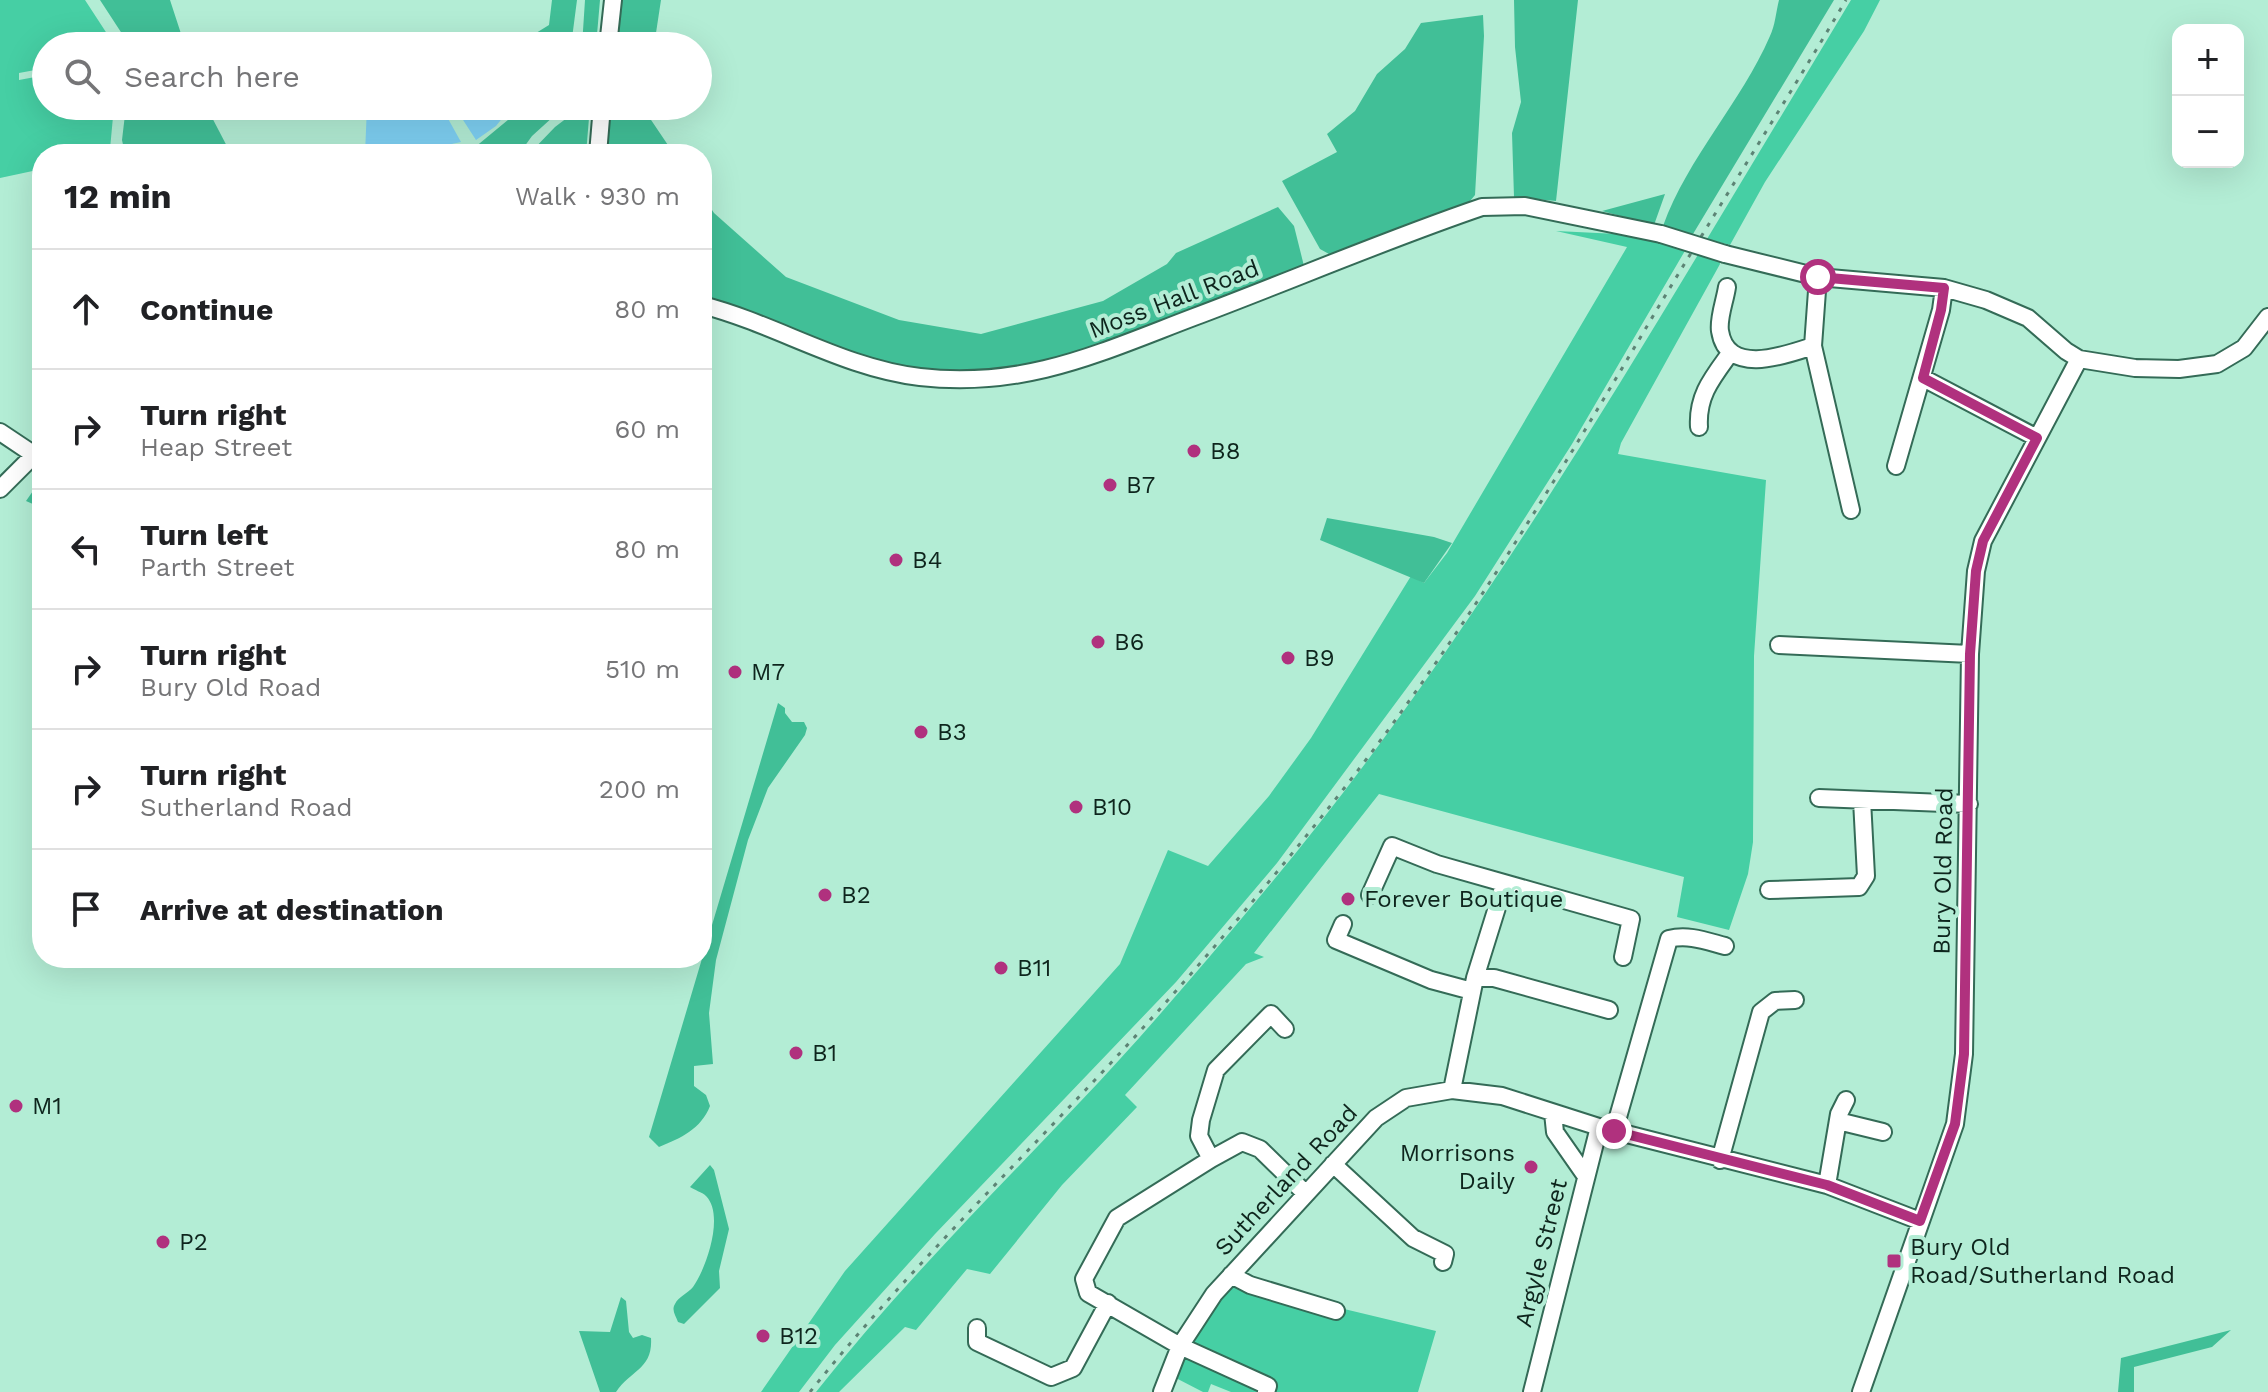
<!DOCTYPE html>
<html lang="en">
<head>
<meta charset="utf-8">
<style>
	:root { --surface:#fff; --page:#f6f6f6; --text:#202124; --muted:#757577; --line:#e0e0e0 }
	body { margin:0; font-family:"Work Sans",sans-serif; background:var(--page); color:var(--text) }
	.controls { position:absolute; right:24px; top:24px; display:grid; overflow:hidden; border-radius:16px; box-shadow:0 8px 32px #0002 }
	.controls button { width:72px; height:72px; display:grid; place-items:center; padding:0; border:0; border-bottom:2px solid var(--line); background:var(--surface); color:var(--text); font:40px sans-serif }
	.stop { position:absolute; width:24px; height:24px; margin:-18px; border:6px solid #b0317e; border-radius:50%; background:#fff }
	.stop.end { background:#b0317e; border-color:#fff; box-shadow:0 2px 8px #0008 }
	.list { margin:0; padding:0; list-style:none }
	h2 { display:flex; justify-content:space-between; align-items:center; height:104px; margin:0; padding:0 32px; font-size:34px }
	h2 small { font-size:26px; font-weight:400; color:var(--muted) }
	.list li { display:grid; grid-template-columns:52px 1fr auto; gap:24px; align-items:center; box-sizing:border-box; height:120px; padding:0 32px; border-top:2px solid var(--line) }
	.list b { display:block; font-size:30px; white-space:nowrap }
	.list p { margin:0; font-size:26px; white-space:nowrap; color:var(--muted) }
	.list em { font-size:26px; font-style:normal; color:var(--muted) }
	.icon { flex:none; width:44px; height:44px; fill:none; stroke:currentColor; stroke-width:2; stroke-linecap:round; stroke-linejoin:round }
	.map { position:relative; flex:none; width:2268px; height:1392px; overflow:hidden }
	.search { position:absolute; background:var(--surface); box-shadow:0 8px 32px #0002; left:32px; top:32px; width:680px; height:88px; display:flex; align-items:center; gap:20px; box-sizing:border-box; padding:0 28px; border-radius:44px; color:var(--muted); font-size:30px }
	.panel { position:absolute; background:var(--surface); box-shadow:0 8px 32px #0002; left:32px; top:144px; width:680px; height:824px; border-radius:32px }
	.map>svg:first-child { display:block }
	.green { fill:#46cfa4 }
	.forest { fill:#41bf97 }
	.water { fill:#7ed0f3 }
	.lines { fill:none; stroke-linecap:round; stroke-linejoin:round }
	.minor-casing { stroke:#346b57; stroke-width:20 }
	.minor { stroke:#fff; stroke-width:16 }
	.rail { stroke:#5d8475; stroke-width:3; stroke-dasharray:4 8; stroke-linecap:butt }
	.minor-bridge-casing { stroke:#346b57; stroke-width:20; stroke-linecap:butt }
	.minor-bridge { stroke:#fff; stroke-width:16 }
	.route { stroke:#b0317e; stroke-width:10 }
	.poi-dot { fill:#b0317e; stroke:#b3edd5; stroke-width:3 }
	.labels { text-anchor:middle; stroke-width:8; stroke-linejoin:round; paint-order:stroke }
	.street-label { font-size:24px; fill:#0e251d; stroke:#b3edd5 }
	.poi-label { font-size:24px; fill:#0e251d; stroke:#b3edd5; text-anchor:start }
</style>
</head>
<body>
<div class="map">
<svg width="2268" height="1392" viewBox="0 0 2268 1392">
	<rect width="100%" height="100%" fill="#b3edd5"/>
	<!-- green -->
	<path class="green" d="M0,0H85L115,46H46V68L19,73V80L46,75V106H114L110,149L94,154H42V169L0,178Z
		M1851,0H1880L1864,31L1765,182L1730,245L1707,239Z
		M1556,231L1639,235L1686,249L1572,444L1475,596L1277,863L1176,982L935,1234L835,1345L799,1392H761L845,1271L1120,964L1168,850L1208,866L1269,796L1311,738L1411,576L1424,583L1447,553L1627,247Z
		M1699,253L1719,260L1720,264L1621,443L1618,454L1766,480L1754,656L1753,842L1748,874L1729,930L1677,917L1684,877L1379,794L1254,953L1264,957L1246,964L1125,1095L1137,1107L1062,1185L990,1274L967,1269L916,1330L905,1327L839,1392H816C897,1289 990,1197 1080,1102C1143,1036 1203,965 1262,894C1429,695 1565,475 1699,253Z
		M1236,1275L1340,1308L1436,1331L1418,1392H1231L1211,1384L1208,1392H1203L1172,1376L1186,1345Z"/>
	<!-- forest -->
	<path class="forest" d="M100,0H170L185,46H130Z
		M552,0H577L571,46H515L549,25Z
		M585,0H600L596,46H582Z
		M621,0H661L654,46H616Z
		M1514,0H1578L1556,201L1514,197L1512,133L1521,102L1515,47Z
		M1779,0H1834L1693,234L1663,226C1688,157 1741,103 1770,36C1775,26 1776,12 1779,0Z
		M1483,15L1484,36L1475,195L1466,206L1339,252L1329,254L1320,249L1282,181L1337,152L1327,134L1355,111L1377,74L1405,49L1421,23Z
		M126,106H206L231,154H125L122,140Z
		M525,106H565L532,136L519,154H459L474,148Z
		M576,106H590L586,154H529L555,127L576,111Z
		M611,106H645V111L674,154H606Z
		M1665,194L1654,225L1602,211Z
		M702,195L714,213L786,277L899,320L981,334L1103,301L1167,264L1176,253L1278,207L1294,226L1304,266L1047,364L972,374L900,368L857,356L702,297Z
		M42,478V508L26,501Z
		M1327,518L1434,537L1452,543L1424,583L1320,540Z
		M778,703L785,708V713L792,722H804L807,728L805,735L768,788L748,840L716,960L709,1013L713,1064L694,1066V1086L706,1095L710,1106C701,1129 681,1138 659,1147L649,1137Z
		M710,1165L714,1170L729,1229L719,1271L720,1288L684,1324L678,1322C676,1316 671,1310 675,1304C678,1297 688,1293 693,1287C706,1269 725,1215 706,1196C702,1192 694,1190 690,1187Z
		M621,1297L626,1301L629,1332L633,1338L642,1335L651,1338C653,1369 631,1370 616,1392H600L579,1331L610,1332Z
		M2231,1330L2212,1347L2134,1367V1392H2118L2121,1358Z"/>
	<!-- water -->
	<path class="water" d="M367,106H441L461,142L404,154H365Z
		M454,106H512L496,126L476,140Z"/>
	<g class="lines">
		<!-- minor casing -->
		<g class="minor-casing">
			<path id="minor" d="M608,46L613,0
				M598,154L602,106
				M1725,254L1818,277L1944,288L1986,300L2028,318L2066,351L2079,359L2135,368L2179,369L2217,364L2244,348L2268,317
				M1818,277L1813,346L1851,510
				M1727,287C1725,301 1718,318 1720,331C1727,377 1786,355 1813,346
				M702,305C776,324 843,368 920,377C1025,389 1099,353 1194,317C1290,281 1385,240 1482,207L1525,206L1661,234
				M1923,378L2037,438
				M1699,427C1697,395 1713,377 1731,352
				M0,432L33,454
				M1896,466L1941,310L1944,288
				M0,489L42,447
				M1779,645L1970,654
				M1819,798L1969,804
				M1769,890L1859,887L1866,876L1862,800
				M1370,895L1392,846L1437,864L1631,919L1623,957
				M1343,924L1336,940L1431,980L1472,991
				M1475,978H1494L1609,1010
				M1452,1090L1475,978L1504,885
				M1553,1113L1555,1132L1585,1175
				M1838,1121L1883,1132
				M1614,1131L1669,939C1688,934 1706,941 1725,946
				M1211,1159L1199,1136L1201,1120L1216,1070L1271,1014L1285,1029
				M1720,1160L1761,1012L1775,1001L1795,1000
				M1333,1164L1413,1238L1445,1254L1443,1262
				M1827,1185L1839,1114L1846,1100
				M1231,1275L1250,1285L1336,1311
				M977,1328V1342L1051,1377L1073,1368L1108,1303
				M1162,1392L1180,1346L1214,1294L1376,1118L1406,1098L1452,1090L1502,1096L1599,1127L1827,1185L1920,1221
				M1266,1392L1268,1386L1180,1346L1088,1293L1084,1279L1117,1218L1211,1159L1242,1142L1260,1149L1306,1194
				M1532,1392L1599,1127
				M1861,1392L1955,1124L1964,1054L1970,654L1976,571L1983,541L2079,359"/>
		</g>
		<!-- minor -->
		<use href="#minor" class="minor"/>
		<!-- rail -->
		<path class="rail" d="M810,1392C898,1282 997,1184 1093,1082C1175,995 1253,903 1327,810C1453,652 1556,480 1659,306C1720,204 1785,103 1846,0"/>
		<!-- minor-bridge casing -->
		<g class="minor-bridge-casing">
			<path id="minor-bridge" d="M1661,234L1725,254"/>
		</g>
		<!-- minor-bridge -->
		<use href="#minor-bridge" class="minor-bridge"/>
	</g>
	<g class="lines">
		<!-- route -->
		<path class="route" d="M1614,1131L1827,1185L1920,1221L1955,1124L1964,1054L1970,654L1976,571L1983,541L2037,438L1923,378L1941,310L1944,288L1818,277"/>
	</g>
	<!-- markers -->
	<g class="poi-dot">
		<circle cx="1194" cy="451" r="8"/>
		<circle cx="1110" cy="485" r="8"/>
		<circle cx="896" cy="560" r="8"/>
		<circle cx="1098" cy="642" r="8"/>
		<circle cx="1288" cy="658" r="8"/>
		<circle cx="735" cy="672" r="8"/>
		<circle cx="921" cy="732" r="8"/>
		<circle cx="1076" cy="807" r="8"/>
		<circle cx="825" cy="895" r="8"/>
		<circle cx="1348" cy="899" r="8"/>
		<circle cx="1001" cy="968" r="8"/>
		<circle cx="796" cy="1053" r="8"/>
		<circle cx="16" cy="1106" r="8"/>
		<circle cx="1531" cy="1167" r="8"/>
		<circle cx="163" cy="1242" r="8"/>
		<rect x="1886" y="1253" width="16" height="16" rx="4"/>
		<circle cx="763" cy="1336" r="8"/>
	</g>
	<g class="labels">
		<!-- street labels -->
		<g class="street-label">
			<text transform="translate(1174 299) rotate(-21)" y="8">Moss Hall Road</text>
			<text transform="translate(1943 871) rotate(-89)" y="8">Bury Old Road</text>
			<text transform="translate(1286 1180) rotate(-47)" y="8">Sutherland Road</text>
			<text transform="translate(1541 1253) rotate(-76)" y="8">Argyle Street</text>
		</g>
		<!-- poi labels -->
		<g class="poi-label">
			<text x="1210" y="459">B8</text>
			<text x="1126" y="493">B7</text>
			<text x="912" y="568">B4</text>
			<text x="1114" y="650">B6</text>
			<text x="1304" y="666">B9</text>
			<text x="751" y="680">M7</text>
			<text x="937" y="740">B3</text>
			<text x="1092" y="815">B10</text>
			<text x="841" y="903">B2</text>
			<text x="1364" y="907">Forever Boutique</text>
			<text x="1017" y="976">B11</text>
			<text x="812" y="1061">B1</text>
			<text x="32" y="1114">M1</text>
			<text x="1515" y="1161" text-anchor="end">Morrisons<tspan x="1515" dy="28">Daily</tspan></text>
			<text x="179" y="1250">P2</text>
			<text x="1910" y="1255">Bury Old<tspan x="1910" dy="28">Road/Sutherland Road</tspan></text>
			<text x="779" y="1344">B12</text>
		</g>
	</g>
</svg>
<div class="controls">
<button>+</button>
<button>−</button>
</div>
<div class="stop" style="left:1818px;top:277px"></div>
<div class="stop end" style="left:1614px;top:1131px"></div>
<div class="search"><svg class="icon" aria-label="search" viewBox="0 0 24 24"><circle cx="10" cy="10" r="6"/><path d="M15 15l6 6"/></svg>Search here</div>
<section class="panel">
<h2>12 min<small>Walk · 930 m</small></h2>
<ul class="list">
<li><svg class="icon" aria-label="ahead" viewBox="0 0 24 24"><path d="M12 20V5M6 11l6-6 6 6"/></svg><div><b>Continue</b></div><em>80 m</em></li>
<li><svg class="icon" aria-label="right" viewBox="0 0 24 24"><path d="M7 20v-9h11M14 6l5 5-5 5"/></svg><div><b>Turn right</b><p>Heap Street</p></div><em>60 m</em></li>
<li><svg class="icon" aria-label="left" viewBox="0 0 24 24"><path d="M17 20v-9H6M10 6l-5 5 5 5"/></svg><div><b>Turn left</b><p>Parth Street</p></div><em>80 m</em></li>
<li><svg class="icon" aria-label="right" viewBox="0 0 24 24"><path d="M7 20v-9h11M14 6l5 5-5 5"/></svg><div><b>Turn right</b><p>Bury Old Road</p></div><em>510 m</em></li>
<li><svg class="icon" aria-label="right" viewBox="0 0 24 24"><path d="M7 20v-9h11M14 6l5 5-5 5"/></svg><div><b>Turn right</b><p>Sutherland Road</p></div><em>200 m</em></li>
<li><svg class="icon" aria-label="arrive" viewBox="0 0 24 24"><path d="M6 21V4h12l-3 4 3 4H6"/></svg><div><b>Arrive at destination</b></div></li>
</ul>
</section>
</div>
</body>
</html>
